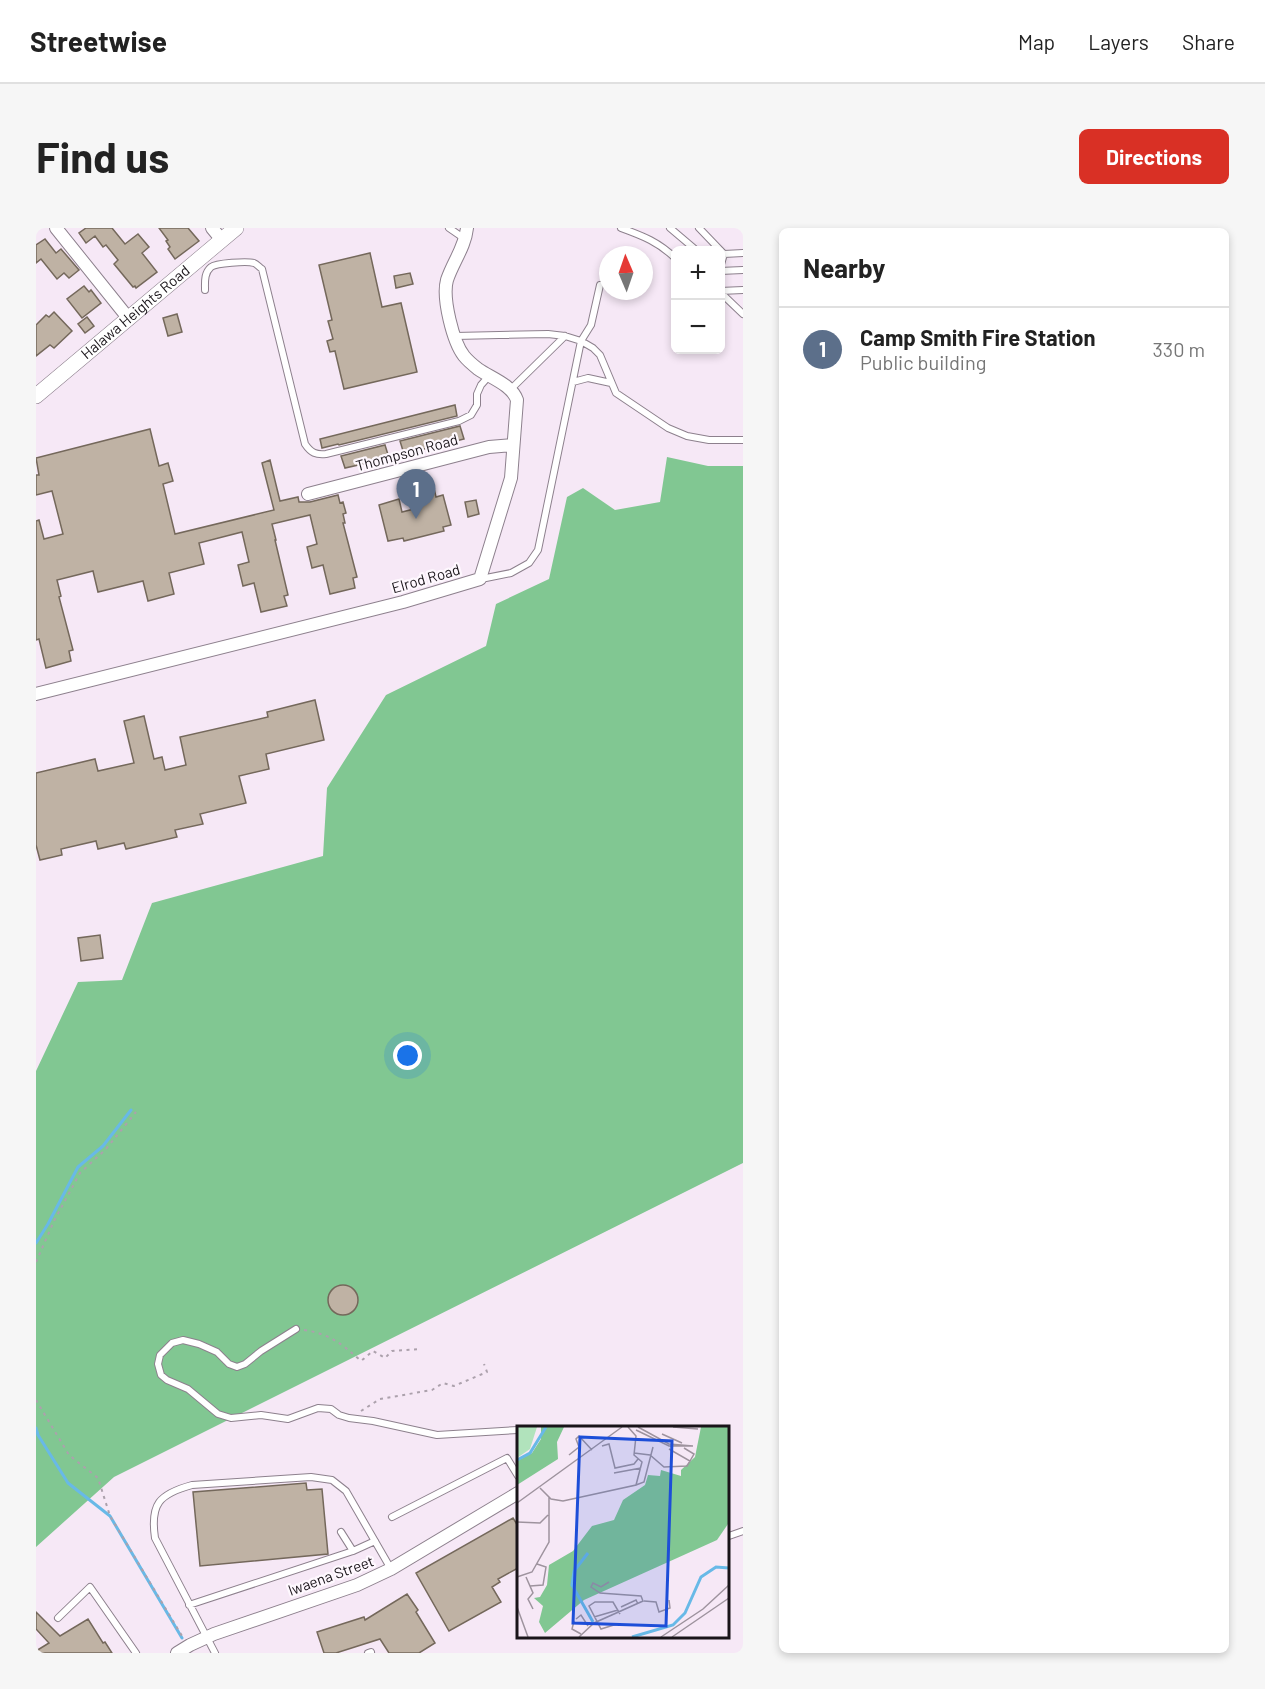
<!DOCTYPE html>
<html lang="en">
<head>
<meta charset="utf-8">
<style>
	:root { --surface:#fff; --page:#f6f6f6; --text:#222; --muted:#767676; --line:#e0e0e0; --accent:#d93025 }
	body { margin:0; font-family:Barlow,sans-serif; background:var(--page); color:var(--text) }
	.controls { position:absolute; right:18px; top:18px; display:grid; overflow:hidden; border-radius:9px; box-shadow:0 3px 9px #0003 }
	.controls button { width:54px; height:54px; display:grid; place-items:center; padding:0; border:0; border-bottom:2px solid var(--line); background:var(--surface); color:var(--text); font:30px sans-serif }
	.compass { position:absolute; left:563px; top:18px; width:54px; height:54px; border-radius:50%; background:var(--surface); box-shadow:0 3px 9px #0003; rotate:358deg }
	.you { position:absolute; left:372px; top:828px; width:21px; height:21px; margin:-15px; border:4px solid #fff; border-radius:50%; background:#1a73e8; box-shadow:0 0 0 9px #1a73e833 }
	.badge { display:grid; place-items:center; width:39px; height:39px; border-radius:50%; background:var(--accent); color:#fff; font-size:20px; font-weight:700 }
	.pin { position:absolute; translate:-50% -50px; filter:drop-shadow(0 2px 3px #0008) }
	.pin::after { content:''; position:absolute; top:32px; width:21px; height:18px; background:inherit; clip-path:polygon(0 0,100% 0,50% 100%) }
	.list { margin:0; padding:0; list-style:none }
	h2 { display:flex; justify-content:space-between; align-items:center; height:78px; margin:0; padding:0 24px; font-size:26px }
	h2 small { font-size:20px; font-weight:400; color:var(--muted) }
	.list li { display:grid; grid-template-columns:39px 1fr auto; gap:18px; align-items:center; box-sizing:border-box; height:84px; padding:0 24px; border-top:2px solid var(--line) }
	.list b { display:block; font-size:22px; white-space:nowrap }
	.list p { margin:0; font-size:20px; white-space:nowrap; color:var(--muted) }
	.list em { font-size:20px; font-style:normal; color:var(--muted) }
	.map { position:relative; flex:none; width:707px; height:1425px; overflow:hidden; border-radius:9px }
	header { display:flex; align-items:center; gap:36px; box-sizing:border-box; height:84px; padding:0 30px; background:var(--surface); border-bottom:2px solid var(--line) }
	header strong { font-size:28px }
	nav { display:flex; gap:33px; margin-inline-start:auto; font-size:21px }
	.intro { display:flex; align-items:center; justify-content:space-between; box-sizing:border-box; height:144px; padding:0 36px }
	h1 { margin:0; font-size:42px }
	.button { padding:15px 27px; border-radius:9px; background:var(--accent); color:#fff; font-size:21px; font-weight:700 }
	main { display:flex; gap:36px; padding:0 36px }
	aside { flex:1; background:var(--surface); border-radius:9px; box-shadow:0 3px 9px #0003 }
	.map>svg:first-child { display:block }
	.forest { fill:#81c792 }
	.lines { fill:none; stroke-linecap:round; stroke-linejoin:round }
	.stream { stroke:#68b9e7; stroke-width:3 }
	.building { fill:#bfb2a4; stroke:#74685b; stroke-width:1.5 }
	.service-casing { stroke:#8d808d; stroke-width:8 }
	.minor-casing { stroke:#8d808d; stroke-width:14 }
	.tertiary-casing { stroke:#8d808d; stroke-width:16 }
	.path { stroke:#aca1ac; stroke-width:2; stroke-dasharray:3 4.5; stroke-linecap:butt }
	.service { stroke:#fff; stroke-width:6 }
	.minor { stroke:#fff; stroke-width:12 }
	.tertiary { stroke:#fff; stroke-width:15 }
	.labels { text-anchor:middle; stroke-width:4.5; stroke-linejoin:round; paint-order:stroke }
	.street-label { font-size:15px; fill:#191419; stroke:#fef8fe }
	.inset-river { fill:none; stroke:#68b9e7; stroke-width:3 }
	.inset-road { fill:none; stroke:#9e939e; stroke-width:1.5 }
	.view { fill:#1d4ed8; fill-opacity:0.15; stroke:#1d4ed8; stroke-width:3 }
	.inset-edge { fill:none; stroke:#191419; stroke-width:3 }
</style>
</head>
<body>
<header>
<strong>Streetwise</strong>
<nav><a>Map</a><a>Layers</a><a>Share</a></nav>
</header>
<div class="intro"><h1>Find us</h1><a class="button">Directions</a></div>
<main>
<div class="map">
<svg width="707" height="1425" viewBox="0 0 707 1425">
	<rect width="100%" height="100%" fill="#f6e8f6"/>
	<!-- forest -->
	<path class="forest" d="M631,229L672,238H707V935L78,1249L0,1319V843L42,754L86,752L116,675L287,628L291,560L350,467L450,418L460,376L513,351L531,269L547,260L579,282L624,274Z"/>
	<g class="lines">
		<!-- stream -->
		<path class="stream" d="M0,1015L12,996L42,939L67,918L95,882
			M0,1200L2,1207L32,1255L74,1288L146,1410"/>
	</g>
	<!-- building -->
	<path class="building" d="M50,0H76L89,16L102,6L113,19L106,25L121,44L100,60L99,58L97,59L78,36L82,32L70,17L67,19L59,8L50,15L43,5Z
		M123,0H152L163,13L139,31L132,21L134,19L130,13L132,12Z
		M9,11L20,25L25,21L43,42L33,50L28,45L21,51L5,31L0,35V17Z
		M334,25L346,79L365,75L381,144L308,161L299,123L294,124L291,113L297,111L292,93L296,92L283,37Z
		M374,45L377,56L360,60L358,48Z
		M48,58L53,64L55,62L65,75L46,90L31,71Z
		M18,84L36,103L18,120L14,117L0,128V97L10,87L13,89Z
		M141,86L146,104L132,108L127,90Z
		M51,89L58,98L49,105L42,96Z
		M419,177L421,188L303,217L302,216L286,220L284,211Z
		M424,198L428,211L368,226L364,213Z
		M114,201L123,238L132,235L137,253L127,256L139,306L238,282L226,235L234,232L244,273L262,269L263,274H274L302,267L304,275L307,274L310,285L307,286L309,295H307L321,349L317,350L319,360L294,366L287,337L276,340L271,319L281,316L274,287L236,296L240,312H239L252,367L248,368L251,378L225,384L218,355L207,358L202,337L213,334L206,304L163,315L168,336L133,345L138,366L112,373L107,353L62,364L57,343L21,352L25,368L23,369L37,422L33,423L35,433L10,440L3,411L0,412V293L3,292L8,311L27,306L16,263L0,267V247H3L0,230Z
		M349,217L353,230L309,240L305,228Z
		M398,260L400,269L407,267L415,297L407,299L408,303L368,313L367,310L352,313L343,277L363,271L366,284L382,280L378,265Z
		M440,272L443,286L432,289L429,274Z
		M279,472L288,512L230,526L233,541L203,548L210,575L164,586L167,596L139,602L141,609L90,621L88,615L62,621L60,613L25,621L26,627L4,632L0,617V545L59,531L62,543L98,535L88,493L108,488L118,531L126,529L129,542L150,537L144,509L232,489L231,484Z
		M64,707L67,730L45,733L42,710Z
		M292 1072a15 15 0 1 1 30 0a15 15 0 1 1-30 0Z
		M270,1255L271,1262L286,1261L292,1326L164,1338L157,1264Z
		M477,1290L482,1298V1340L462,1351L464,1354L456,1359L465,1374L413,1403L380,1345Z
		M371,1366L382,1382L380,1384L399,1415L383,1425H353L344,1411L300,1425H288L281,1404L328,1389L329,1392Z
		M0,1384L24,1408L52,1391L67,1415L69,1414L76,1425H0V1423L13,1415L0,1401Z"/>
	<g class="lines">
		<!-- service casing -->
		<g class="service-casing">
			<path id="service" d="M413,0L429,11
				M585,0C607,8 623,14 640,31
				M634,0L660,22
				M663,0L688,26L707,25
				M684,40L688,26
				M684,43L707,42
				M169,62C169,54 168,45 175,39C180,35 211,33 218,35C221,36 223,39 226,41L269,216C275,225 280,227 290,226L423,193L435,187L441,177V166L445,157L453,148
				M684,63L707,62
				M684,64L707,86
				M419,108L512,106L529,108L545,113L557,120L564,127L580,165L632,200L651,208L673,212H707
				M537,154L552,150L575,155
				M475,161L529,108
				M445,351L475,345L493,335L502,322L545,113L555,97L564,57
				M260,1101L225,1123L209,1136L201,1139L193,1136L181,1124L163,1116L147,1112L136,1115L124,1127L122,1136L125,1147L131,1152L152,1161L182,1186L195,1190L225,1187L252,1191L282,1180L295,1181L303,1187L313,1190L337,1193L401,1207L482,1202
				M356,1289L471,1230L482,1248
				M305,1304L317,1323
				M690,1309L707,1303
				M153,1377L317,1323L339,1313
				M22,1390L54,1359L100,1425
				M179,1425L119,1310C114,1276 123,1266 156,1257L275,1249L296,1252L310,1263L355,1341
				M332,1425L335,1424"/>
		</g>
		<!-- minor casing -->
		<g class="minor-casing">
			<path id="minor" d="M20,0L93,91
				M176,0L185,11
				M272,266L453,219L477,217
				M0,466L367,374L444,351L475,250L481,172C476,157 455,150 442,141C437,137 432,133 428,128C417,114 406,70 411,52C417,34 429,19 431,0
				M141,1425L154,1417L178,1406L321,1357L355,1341L482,1265"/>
		</g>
		<!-- tertiary casing -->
		<g class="tertiary-casing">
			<g id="tertiary">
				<path id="s1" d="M0,168L200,0"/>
			</g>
		</g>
		<!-- path -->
		<path class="path" d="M0,1034L18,993L44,945L70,921L100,884
			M268,1102C294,1106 306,1116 325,1133L337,1123L349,1130L356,1123L384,1121
			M0,1172L33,1227L62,1250L74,1288L146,1408
			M325,1183L344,1171L396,1162L407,1155L418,1158L451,1144L448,1136"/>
		<!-- service -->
		<use href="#service" class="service"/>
		<!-- minor -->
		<use href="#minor" class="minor"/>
		<!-- tertiary -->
		<use href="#tertiary" class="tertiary"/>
	</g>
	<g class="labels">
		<!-- street labels -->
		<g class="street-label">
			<text dy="5" stroke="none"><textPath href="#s1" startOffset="130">Halawa Heights Road</textPath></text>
			<text transform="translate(371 225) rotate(-15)" y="5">Thompson Road</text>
			<text transform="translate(390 351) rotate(-16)" y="5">Elrod Road</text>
			<text transform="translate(295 1348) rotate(-20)" y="5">Iwaena Street</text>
		</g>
	</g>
	<!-- overview -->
	<g transform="translate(481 1198)">
		<rect width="212" height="212" fill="#f6e8f6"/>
		<path d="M0,1H20L13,23L0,32Z" fill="#b1e3bc"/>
		<path d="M24,1H47L40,16L41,33L0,59V35L15,27L24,13ZM184,1H211V98L200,114L67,174L28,207L22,196L26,180L17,172L23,171L30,159L32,139L56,125L75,100L97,94L106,74L128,59L131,49L143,50L144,44L164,50V44L178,31Z" fill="#81c792"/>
		<path class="inset-river" d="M0,34L13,27L29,1M71,127L57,145L55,159L76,196M115,211L156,199L168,187L184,151L199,141L212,142"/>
		<path class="inset-road" d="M156,1L181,3M119,4L152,20H176L152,18L121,1M145,8L165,17M85,20L92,18L98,42L117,38L121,33M167,22L177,28L173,35M117,27L133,29L147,41L170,40L173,35L152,23M52,29L62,21L59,13L62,10L75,24M97,47L124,42M119,59L127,56L136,21M23,62L34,73L46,75L119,59L125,36L117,29L119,10L111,1M0,77L105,1M0,96L23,97L31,89M0,151L15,146L32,116V71M9,151L16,167L11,173L16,183M13,160L26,159L29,141L20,138M127,175L139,176L142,186L153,182L152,174M0,181L11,211M104,181L119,174L121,178M77,191L101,184M59,193L64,189L71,200M57,195L55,203L64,208M100,198L84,203L72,180L78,176H96L103,188M62,211L77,197L126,175L124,170L83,167L74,161L76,157L84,161L92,156M144,211L186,183L212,159M155,211L212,172"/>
		<path class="view" d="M63,11L155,15L149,200L56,197Z"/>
		<rect width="212" height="212" class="inset-edge"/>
	</g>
</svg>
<div class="controls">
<button>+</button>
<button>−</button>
</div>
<svg class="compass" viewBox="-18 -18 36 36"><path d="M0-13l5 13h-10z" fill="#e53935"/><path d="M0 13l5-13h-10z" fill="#767676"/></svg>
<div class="you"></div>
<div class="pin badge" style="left:380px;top:291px;background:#5c6f8a">1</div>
</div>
<aside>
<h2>Nearby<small></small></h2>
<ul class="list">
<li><span class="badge" style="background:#5c6f8a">1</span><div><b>Camp Smith Fire Station</b><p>Public building</p></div><em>330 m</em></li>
</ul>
</aside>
</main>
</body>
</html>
